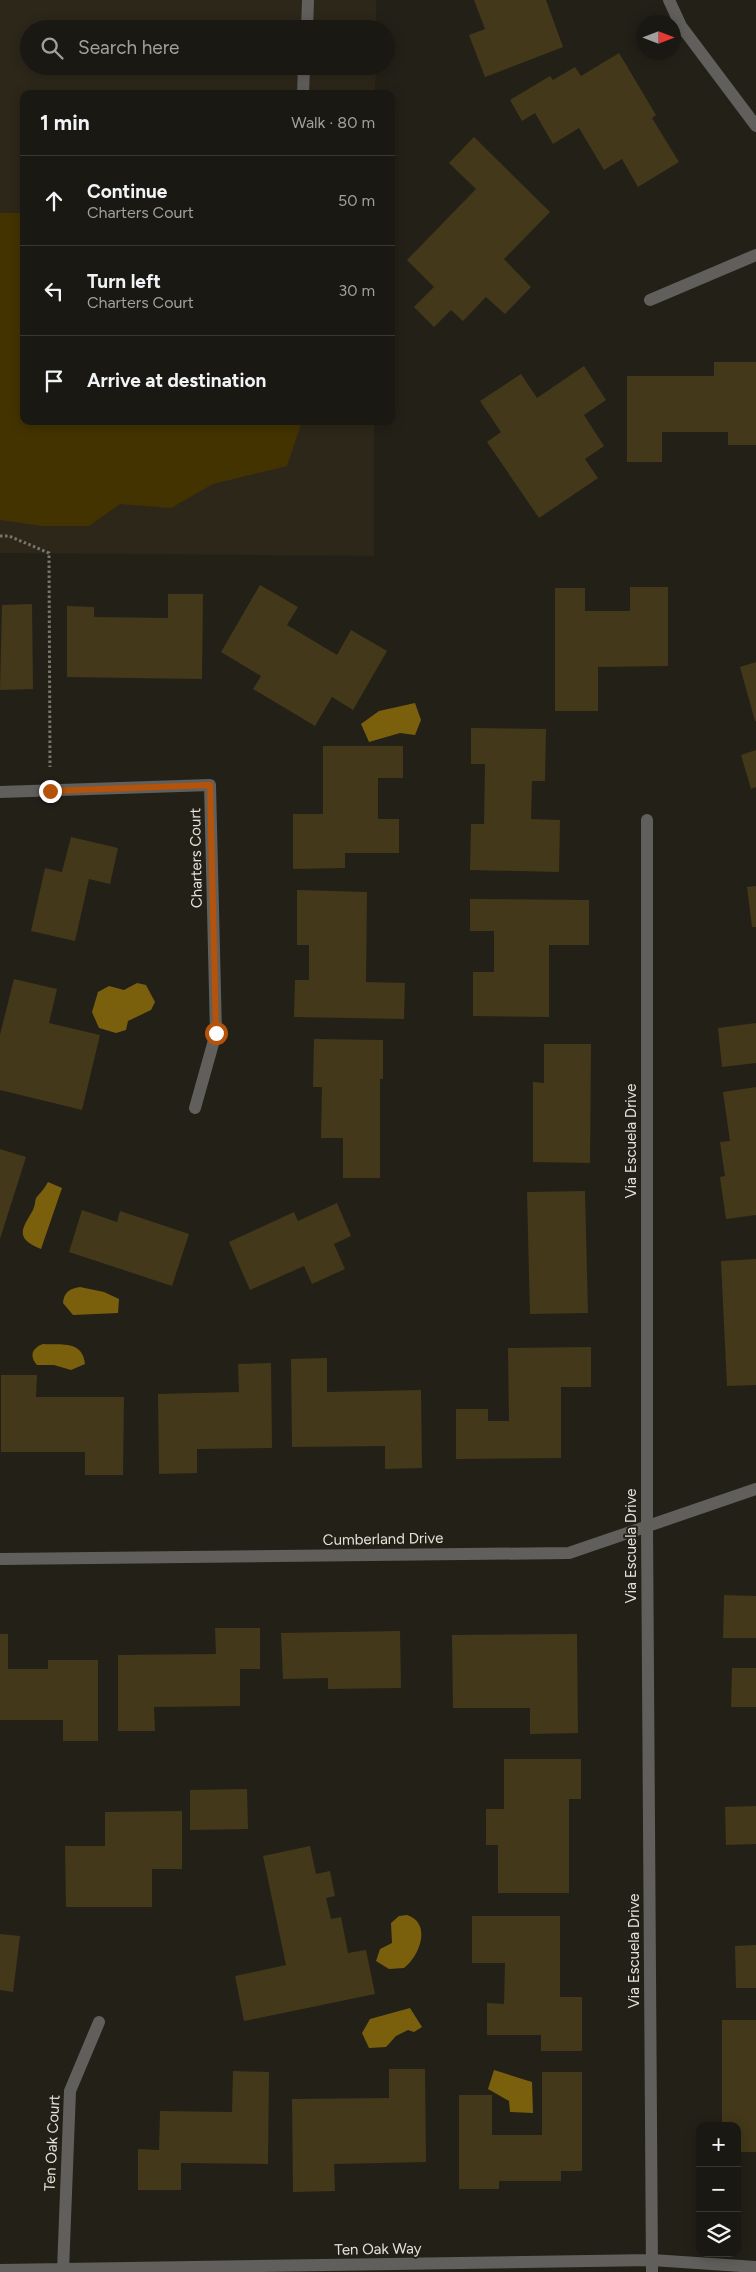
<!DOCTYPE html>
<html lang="en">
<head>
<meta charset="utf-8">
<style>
	:root { --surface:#1a1812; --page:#272520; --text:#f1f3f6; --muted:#9fa09f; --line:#383732 }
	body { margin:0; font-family:Figtree,sans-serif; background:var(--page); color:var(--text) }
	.controls { position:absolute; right:15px; bottom:15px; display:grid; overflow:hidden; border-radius:10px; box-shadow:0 2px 12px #0003 }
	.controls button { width:45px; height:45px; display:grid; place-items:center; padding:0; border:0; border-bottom:1px solid var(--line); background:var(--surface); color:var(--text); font:25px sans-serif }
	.compass { position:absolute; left:636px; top:15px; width:45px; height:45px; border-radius:50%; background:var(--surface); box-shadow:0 2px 12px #0003; rotate:90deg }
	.stop { position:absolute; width:15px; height:15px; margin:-11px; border:4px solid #b45309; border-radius:50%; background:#fff }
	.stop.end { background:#b45309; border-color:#fff; box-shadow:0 1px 5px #0008 }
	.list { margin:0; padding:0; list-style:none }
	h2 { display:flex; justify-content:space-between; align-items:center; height:65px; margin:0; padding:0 20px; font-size:21px }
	h2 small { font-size:16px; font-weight:400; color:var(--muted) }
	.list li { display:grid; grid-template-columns:32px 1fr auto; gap:15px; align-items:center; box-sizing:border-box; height:90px; padding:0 20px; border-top:1px solid var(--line) }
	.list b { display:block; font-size:19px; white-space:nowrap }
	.list p { margin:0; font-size:16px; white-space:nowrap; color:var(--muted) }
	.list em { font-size:16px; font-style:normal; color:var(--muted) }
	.icon { flex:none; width:28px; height:28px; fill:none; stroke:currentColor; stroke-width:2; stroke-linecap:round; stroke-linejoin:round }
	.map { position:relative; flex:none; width:756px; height:2272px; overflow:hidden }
	.search { position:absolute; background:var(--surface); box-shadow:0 2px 12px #0003; left:20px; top:20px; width:375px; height:55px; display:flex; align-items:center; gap:12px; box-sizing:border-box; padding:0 18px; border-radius:28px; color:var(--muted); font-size:19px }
	.panel { position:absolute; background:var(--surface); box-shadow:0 2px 12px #0003; left:20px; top:90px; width:375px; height:335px; border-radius:10px }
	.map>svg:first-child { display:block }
	.built { fill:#2d271a }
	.green { fill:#433301 }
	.water { fill:#7a600d }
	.building { fill:#433819 }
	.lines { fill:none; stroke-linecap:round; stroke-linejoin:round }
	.path { stroke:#77756e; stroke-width:3; stroke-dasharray:2.5 2.5; stroke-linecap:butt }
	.lane { stroke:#615f5b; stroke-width:12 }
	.street { stroke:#615f5b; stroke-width:12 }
	.route { stroke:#b45309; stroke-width:6 }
	.labels { text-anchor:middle; stroke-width:4; stroke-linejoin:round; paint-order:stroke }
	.street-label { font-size:15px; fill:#e4e2dc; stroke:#232018 }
</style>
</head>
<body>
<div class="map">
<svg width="756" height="2272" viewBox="0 0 756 2272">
	<rect width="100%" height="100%" fill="#232018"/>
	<!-- built -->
	<path class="built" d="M0,0H376V29H29V66H376L375,94H24V421H374V556L0,553Z"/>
	<!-- green -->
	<path class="green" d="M0,213H24V421H302L287,466L213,484L171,508L120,504L89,526H42L0,520Z"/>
	<!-- water -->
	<path class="water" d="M415,703L421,720L415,735L400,733L369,742L361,724L379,711Z
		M137,983L146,985L155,1002L151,1010L128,1021L126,1030L116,1033L99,1028L92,1012L98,992L109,986L124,990Z
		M48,1182L62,1188L41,1249C14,1238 22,1229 33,1210C35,1206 35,1201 36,1198C40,1193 45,1188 48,1182Z
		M80,1287L104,1292L119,1299L118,1313L73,1315L63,1303C64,1292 69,1289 80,1287Z
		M43,1344C61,1345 83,1340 85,1364L71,1370L54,1365H37C29,1356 32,1348 43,1344Z
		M407,1915C432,1923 420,1956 404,1968L389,1969L376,1961L380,1949L392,1943L391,1923L399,1916Z
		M410,2008L422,2027L414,2032L408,2030L396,2036L386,2047L369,2048L362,2033L370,2019Z
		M494,2070L532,2082L533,2113L510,2112L509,2101L488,2089Z"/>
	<!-- building -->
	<path class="building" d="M474,0H546L563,47L485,77L469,35L485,29Z
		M619,53L656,115L652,118L679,162L638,187L622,159L604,170L579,128L553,144L535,113L522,121L510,100L550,76L553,80L575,67L581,76Z
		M474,137L550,212L504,259L531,287L505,314L486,297L463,321L451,310L434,327L414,307L434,287L407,260L476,189L449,163Z
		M714,362H756V445H728V432H662V462H627V376H714Z
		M584,366L606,400L584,415L604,446L585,459L598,478L539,518L487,442L501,432L480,401L521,374L537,398Z
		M260,585L298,607L287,625L337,655L351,630L387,651L353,710L332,697L315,726L253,689L261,676L221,652Z
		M630,587H668V666L598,667V711H555V588H585V611H630Z
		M168,594H203L202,679L67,677V606L94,607V617L168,618Z
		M32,604L33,689L0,690L2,605Z
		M756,662V721H755L740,667Z
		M471,728L546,729L545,781H532L531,819L560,820L559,872L470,870L471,824H484L485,764H471Z
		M323,746H403V778H378V819H399V853H345V868L293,869V814H323Z
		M756,750V787L751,789L741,755Z
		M71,837L118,848L110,884L89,879L75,941L31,931L45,868L62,872Z
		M756,886V927H752L747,887Z
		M297,890L367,892L366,982L405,983L404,1019L294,1017L295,980H309V945H297Z
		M470,899L589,900V945H549V1017L473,1016V972H494V931H470Z
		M14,979L57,989L49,1023L100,1035L82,1110L0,1090V1035Z
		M756,1023V1063L722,1067L718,1028Z
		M314,1039L383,1040V1079H380V1178H343V1138H321L322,1087H313Z
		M544,1044H591L590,1163L533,1162V1082L544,1083Z
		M756,1087V1215L726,1219L720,1177L725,1176L720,1142L730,1141L723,1092Z
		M0,1149L26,1157L0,1239Z
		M585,1191L588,1313L530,1314L527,1192Z
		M337,1203L351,1236L334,1244L345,1269L312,1284L304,1266L250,1290L229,1242L294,1212L298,1221Z
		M82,1210L117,1222L120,1211L189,1234L172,1286L69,1252Z
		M756,1259V1385L727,1386L721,1261Z
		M591,1347V1387H561V1458L456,1459V1409H488V1421H509L508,1348Z
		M327,1358V1392L421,1390L422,1468L385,1469V1446L292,1447L291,1359Z
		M271,1363L272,1448L197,1449V1473L159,1474L158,1394L239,1392L238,1364Z
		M1,1375H37L36,1397H124L123,1475H85V1452H1Z
		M724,1595L756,1596V1638H723Z
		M215,1628H260V1669H240V1706L154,1707L155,1731H118V1655L216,1654Z
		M400,1631L401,1688L328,1689V1678L283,1679L281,1633Z
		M0,1634H8V1669H48V1660H98V1741H63V1720H0Z
		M577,1634L578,1733L530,1734V1708H453L452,1635Z
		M732,1668H756V1707H731Z
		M504,1759H581V1799H569V1893H498V1845H486V1809H504Z
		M247,1789L248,1829L190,1830V1790Z
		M756,1806V1844L726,1845L725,1807Z
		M182,1811V1869H152V1907H66L65,1846H105V1812Z
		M310,1846L316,1874L330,1871L335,1896L326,1898L331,1919L341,1917L348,1953L366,1950L375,1994L244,2021L235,1976L286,1965L263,1856Z
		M472,1916H560V1997H582V2051H541V2035H487V2003L504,2004L505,1963H472Z
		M0,1934L20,1936L13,1992L0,1990Z
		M756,1945V1988H736L735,1946Z
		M722,2020H756V2152H737V2126H722Z
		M389,2069H425L426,2162L334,2164L335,2191L293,2192L292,2099L389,2098Z
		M233,2071L269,2072L268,2164L181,2163V2190H138V2149L159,2150L160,2111L232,2112Z
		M542,2072H582V2171H561V2181H499V2189H459V2095H492V2135H542Z"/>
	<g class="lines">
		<!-- path -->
		<path class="path" d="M0,536H9L49,553L50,767"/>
		<!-- lane -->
		<path class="lane" d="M307,29L308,0
			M303,94L304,66"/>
		<!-- street -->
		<path class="street" d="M669,0L681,26L756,126
			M650,300L756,255
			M0,792L210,785L216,1033L195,1108
			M647,820V1527L652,2272
			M0,1559L569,1553L756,1489
			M0,2270L652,2260L756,2267
			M63,2270L70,2091L99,2022"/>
	</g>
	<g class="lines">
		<!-- route -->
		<path class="route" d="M50,791L210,785L216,1033"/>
	</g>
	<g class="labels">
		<!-- street labels -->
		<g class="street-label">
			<text transform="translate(196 858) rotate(-91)" y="5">Charters Court</text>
			<text transform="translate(631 1141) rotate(-90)" y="5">Via Escuela Drive</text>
			<text transform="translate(383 1539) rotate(-1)" y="5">Cumberland Drive</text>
			<text transform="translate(631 1546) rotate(-90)" y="5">Via Escuela Drive</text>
			<text transform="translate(634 1951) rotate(-90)" y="5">Via Escuela Drive</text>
			<text transform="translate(52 2143) rotate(-87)" y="5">Ten Oak Court</text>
			<text transform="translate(378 2249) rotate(-1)" y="5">Ten Oak Way</text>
		</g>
	</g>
</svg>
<div class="controls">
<button>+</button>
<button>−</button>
<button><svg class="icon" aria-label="layers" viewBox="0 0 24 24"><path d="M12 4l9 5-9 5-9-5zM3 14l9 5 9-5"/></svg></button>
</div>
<svg class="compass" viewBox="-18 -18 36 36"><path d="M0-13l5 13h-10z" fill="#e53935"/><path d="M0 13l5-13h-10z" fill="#9fa09f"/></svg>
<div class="stop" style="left:216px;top:1033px"></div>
<div class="stop end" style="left:50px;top:791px"></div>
<div class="search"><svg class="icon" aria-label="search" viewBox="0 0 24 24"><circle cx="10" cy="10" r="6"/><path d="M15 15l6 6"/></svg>Search here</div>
<section class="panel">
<h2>1 min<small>Walk · 80 m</small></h2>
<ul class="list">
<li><svg class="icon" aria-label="ahead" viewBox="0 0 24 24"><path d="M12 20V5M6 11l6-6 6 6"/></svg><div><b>Continue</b><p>Charters Court</p></div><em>50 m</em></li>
<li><svg class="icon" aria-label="left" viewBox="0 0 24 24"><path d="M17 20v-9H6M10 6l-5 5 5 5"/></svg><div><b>Turn left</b><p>Charters Court</p></div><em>30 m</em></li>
<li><svg class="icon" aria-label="arrive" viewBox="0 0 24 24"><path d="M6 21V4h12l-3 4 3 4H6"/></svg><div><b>Arrive at destination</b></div></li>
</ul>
</section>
</div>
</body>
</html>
